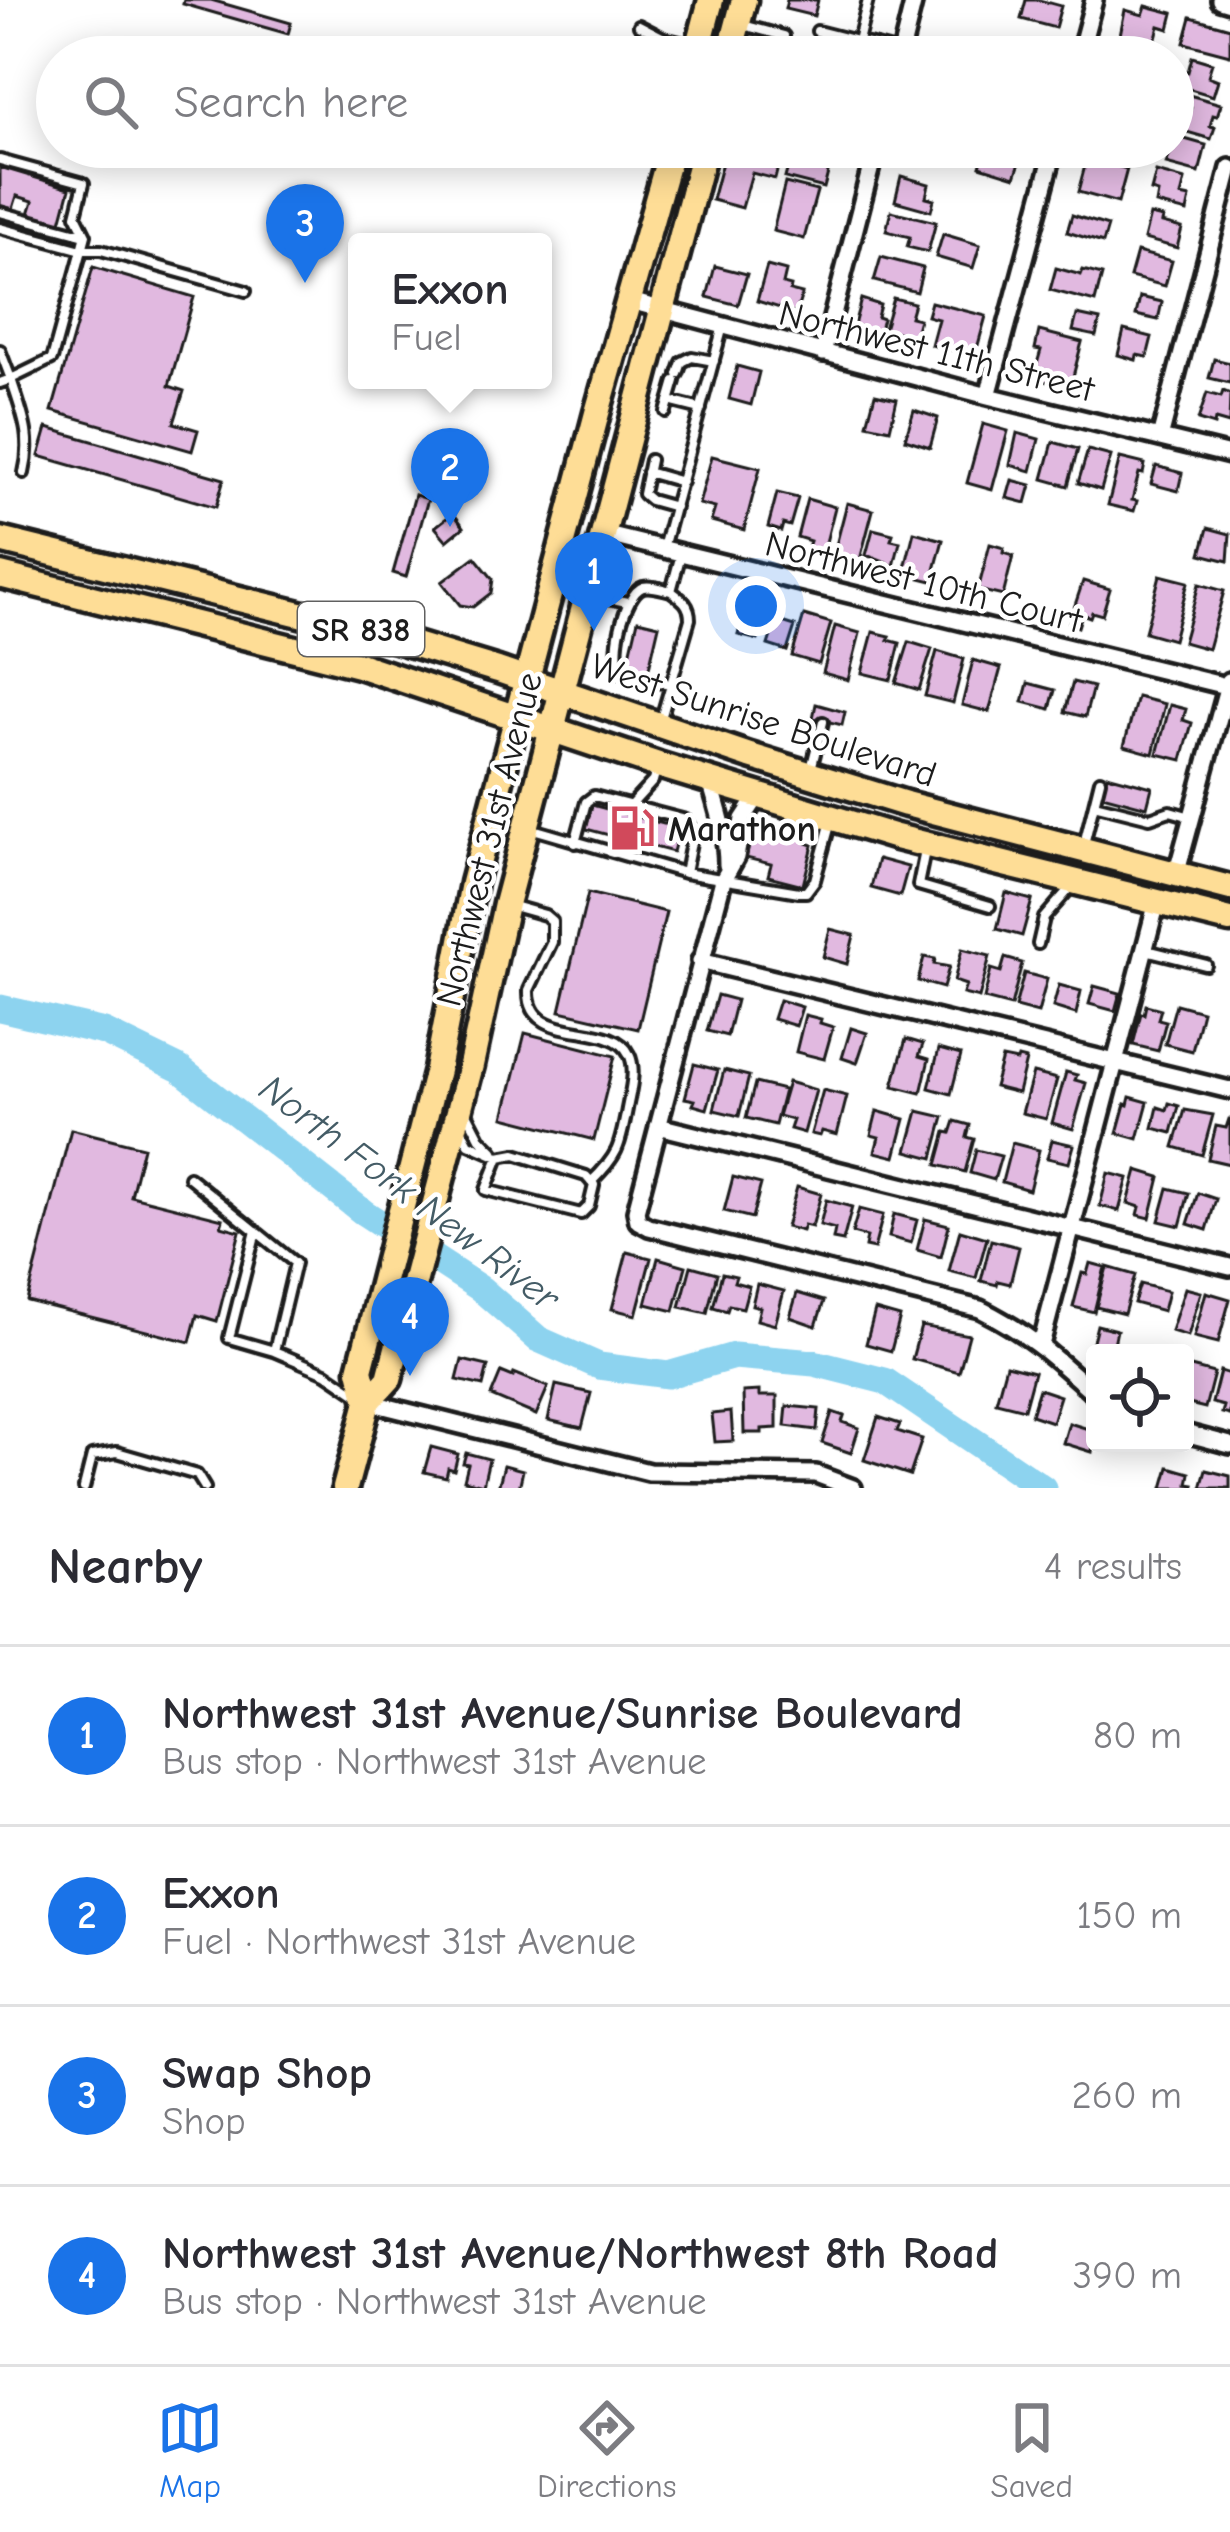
<!DOCTYPE html>
<html lang="en">
<head>
<meta charset="utf-8">
<style>
	:root { --surface:#fff; --page:#f7f7f7; --text:#2b2b33; --muted:#7c7c81; --line:#e1e1e2; --accent:#1a73e8 }
	body { margin:0; font-family:"Comic Neue",sans-serif; background:var(--page); color:var(--text) }
	.controls { position:absolute; right:36px; bottom:36px; display:grid; overflow:hidden; border-radius:12px; box-shadow:0 6px 30px #0003 }
	.controls button { width:108px; height:108px; display:grid; place-items:center; padding:0; border:0; border-bottom:3px solid var(--line); background:var(--surface); color:var(--text); font:60px sans-serif }
	.you { position:absolute; left:756px; top:606px; width:42px; height:42px; margin:-30px; border:9px solid #fff; border-radius:50%; background:#1a73e8; box-shadow:0 0 0 18px #1a73e833 }
	.badge { display:grid; place-items:center; width:78px; height:78px; border-radius:50%; background:var(--accent); color:#fff; font-size:39px; font-weight:700 }
	.pin { position:absolute; translate:-50% -99px; filter:drop-shadow(0 3px 6px #0008) }
	.pin::after { content:''; position:absolute; top:63px; width:42px; height:36px; background:inherit; clip-path:polygon(0 0,100% 0,50% 100%) }
	.popup { position:absolute; left:348px; top:233px; width:204px; height:156px; box-sizing:border-box; display:grid; place-content:center; border-radius:12px; background:var(--surface); filter:drop-shadow(0 3px 9px #0005); font-size:39px; white-space:nowrap; color:var(--muted) }
	.popup b { font-size:45px; color:var(--text) }
	.popup::after { content:''; position:absolute; left:50%; top:100%; margin-left:-24px; border:24px solid transparent; border-top-color:var(--surface) }
	.list { margin:0; padding:0; list-style:none }
	h2 { display:flex; justify-content:space-between; align-items:center; height:156px; margin:0; padding:0 48px; font-size:51px }
	h2 small { font-size:39px; font-weight:400; color:var(--muted) }
	.list li { display:grid; grid-template-columns:78px 1fr auto; gap:36px; align-items:center; box-sizing:border-box; height:180px; padding:0 48px; border-top:3px solid var(--line) }
	.list b { display:block; font-size:45px; white-space:nowrap }
	.list p { margin:0; font-size:39px; white-space:nowrap; color:var(--muted) }
	.list em { font-size:39px; font-style:normal; color:var(--muted) }
	.icon { flex:none; width:66px; height:66px; fill:none; stroke:currentColor; stroke-width:2; stroke-linecap:round; stroke-linejoin:round }
	.map { position:relative; flex:none; width:1230px; height:1488px; overflow:hidden }
	.search { position:absolute; background:var(--surface); box-shadow:0 6px 30px #0003; left:36px; right:36px; top:36px; height:132px; display:flex; align-items:center; gap:30px; box-sizing:border-box; padding:0 42px; border-radius:66px; color:var(--muted); font-size:45px }
	.sheet { height:876px; background:var(--surface) }
	nav { display:flex; justify-content:space-around; align-items:center; box-sizing:border-box; height:168px; border-top:3px solid var(--line); background:var(--surface); font-size:33px; color:var(--muted) }
	nav a { display:grid; justify-items:center; gap:6px }
	nav .on { color:var(--accent) }
	.map>svg:first-child { display:block }
	.lines { fill:none; stroke-linecap:round; stroke-linejoin:round }
	.river { stroke:#8dd3ef; stroke-width:27 }
	.building { fill:#e1b9e0; stroke:#1c1c1c; stroke-width:3 }
	.service-casing { stroke:#1c1c1c; stroke-width:16 }
	.minor-casing { stroke:#1c1c1c; stroke-width:24 }
	.primary-casing { stroke:#1c1c1c; stroke-width:33 }
	.service { stroke:#fff; stroke-width:8 }
	.minor { stroke:#fff; stroke-width:15 }
	.primary { stroke:#fedd96; stroke-width:24 }
	.labels { text-anchor:middle; stroke-width:9; stroke-linejoin:round; paint-order:stroke }
	.shield { fill:#fff; stroke:#606060; stroke-width:3 }
	.shield-label { font-size:33px; font-weight:bold; fill:#1c1c1c }
	.street-label { font-size:36px; fill:#1c1c1c; stroke:#fff }
	.poi-label { font-size:36px; font-weight:bold; fill:#1c1c1c; stroke:#fff; text-anchor:start }
	.water-label { font-size:39px; font-style:italic; fill:#445c66; stroke:#fff }
</style>
</head>
<body>
<div class="map">
<svg width="1230" height="1488" viewBox="0 0 1230 1488">
	<rect width="100%" height="100%" fill="#fff"/>
	<filter id="ink" filterUnits="userSpaceOnUse"><feTurbulence type="fractalNoise" baseFrequency=".00833" numOctaves="2"/><feDisplacementMap in="SourceGraphic" scale="24" xChannelSelector="R" yChannelSelector="G"/><feConvolveMatrix kernelMatrix="1 2 1 2 8 2 1 2 1" color-interpolation-filters="sRGB"/></filter>
	<g filter="url(#ink)">
		<g class="lines">
			<!-- river -->
			<path class="river" d="M0,1008L104,1032L180,1069L363,1212L481,1289L538,1339L599,1366L668,1375L734,1356L814,1363L885,1381L1043,1488"/>
		</g>
		<!-- building -->
		<path class="building" d="M184,0H211L291,23L288,34L183,4Z
			M787,0H818L814,16L785,9Z
			M1026,0H1039L1061,6L1055,28L1021,19Z
			M1146,6L1173,13L1169,29L1159,26L1153,49L1119,40L1125,10L1143,15Z
			M1191,17L1230,28V55L1184,43Z
			M545,35L579,45L576,57H539Z
			M1192,57L1212,63L1208,76L1218,80L1213,96L1177,85L1181,70L1188,72Z
			M1189,95L1221,104L1217,116L1213,115L1210,126L1215,127L1211,139L1173,128L1175,116L1187,120L1191,108L1186,107Z
			M1174,136L1206,145L1199,173L1166,164L1173,147Z
			M726,147H749L755,149L754,153L780,159L775,179L752,173L742,208L712,200Z
			M986,147L1025,148L1015,177L980,166Z
			M1087,158L1127,169L1118,203L1078,192Z
			M790,159L829,169L824,188L785,178Z
			M0,167L70,188L60,226L28,217L33,201L17,196L12,212L0,209Z
			M1156,172L1185,180L1181,196L1190,198L1187,212L1156,204L1158,193L1151,191Z
			M901,176L929,184L926,197L934,199L931,211L895,201Z
			M785,183L817,191L804,239L773,231Z
			M891,211L936,222L928,252L907,247L910,237L886,231Z
			M1072,215L1108,226L1103,243L1067,232Z
			M1150,215L1163,218L1162,223L1182,228L1177,248L1144,239Z
			M943,234L980,245L973,268L936,257Z
			M1137,252L1172,261L1165,286L1130,277Z
			M881,257L923,268L917,292L874,281Z
			M715,266L747,274L738,305L707,297Z
			M767,266L786,271L783,284L791,286L790,291L802,294L796,313L757,301Z
			M93,267L194,297L169,386L184,391L174,423L198,430L192,451L52,411Z
			M1056,268L1081,275L1083,270L1102,275L1095,302L1050,290Z
			M1140,297L1162,302L1158,320L1136,315Z
			M893,298L914,303L910,317L919,319L913,341L904,339L905,334L884,329Z
			M861,299L880,305L877,317L883,319L879,333L854,325Z
			M931,302L986,316L975,356L931,345L938,319L927,316Z
			M1077,315L1100,320L1096,336L1073,331Z
			M1124,330L1152,337L1147,357L1137,355L1136,360L1118,355Z
			M1039,331L1082,342L1070,388L1033,378L1041,350L1035,349Z
			M1214,359L1230,363V383L1209,378Z
			M737,366L759,372L751,405L729,399Z
			M1223,391L1230,394L1229,424L1215,420L1214,425L1198,420L1207,393L1221,397Z
			M875,394L897,399L890,429L867,424Z
			M914,410L938,418L930,447L905,439Z
			M983,424L1008,431L992,490L967,483Z
			M47,428L224,479L216,507L39,456Z
			M1017,433L1039,439L1031,471L1010,465Z
			M1053,442L1078,449L1068,486L1043,479Z
			M1088,450L1111,456L1101,490L1078,483Z
			M712,456L760,468L744,530L711,521L715,508L699,504Z
			M1120,458L1145,464L1143,474L1139,473L1132,500L1137,501L1134,511L1108,505Z
			M1156,466L1182,473L1178,491L1151,484Z
			M1012,480L1031,485L1026,503L1007,498Z
			M777,493L798,498L790,526L783,524L781,531L768,527Z
			M415,495L428,499L406,577L393,573Z
			M807,499L835,507L823,554L807,550L810,541L797,537Z
			M847,503L873,510L860,560L834,553Z
			M453,513L464,527L447,541L435,527Z
			M1208,528L1230,534L1228,561L1201,554Z
			M873,529L893,534L891,540L900,542L894,566L866,555Z
			M914,532L943,540L932,581L916,577L917,571L905,568Z
			M990,544L1004,548L1003,553L1013,556L1003,596L978,590Z
			M475,557L493,579L491,593L473,607L460,605L442,582Z
			M1160,575L1188,582L1173,640L1145,632Z
			M1083,581L1110,589L1102,615L1092,612L1090,617L1082,614L1078,627L1069,623Z
			M1199,584L1224,591L1208,649L1183,642Z
			M745,608L765,614L758,640L738,635Z
			M804,615L831,623L819,664L792,656Z
			M638,620L659,625L648,672L627,667Z
			M776,620L795,626L787,651L768,645Z
			M835,626L860,633L848,680L823,673Z
			M873,632L890,636L888,640L900,643L891,680L862,673Z
			M909,642L932,649L919,690L896,683Z
			M937,651L964,659L953,703L925,696Z
			M973,660L1001,668L989,712L962,705Z
			M1073,682L1093,687L1085,717L1065,712Z
			M1028,683L1055,690L1050,709L1023,702Z
			M1137,697L1165,704L1153,754L1124,746Z
			M816,704L845,712L842,725L813,718Z
			M1170,705L1186,709L1183,720L1192,723L1182,760L1157,754Z
			M1107,775L1152,787L1147,807L1102,795Z
			M592,805L679,828L673,852L586,829Z
			M765,823L809,834L807,843L813,845L803,885L768,876L771,864L746,858L754,825L763,827Z
			M878,859L908,867L900,896L871,888Z
			M588,893L666,912L638,1029L560,1011Z
			M1006,893L1032,900L1022,936L997,929Z
			M830,929L854,935L847,964L823,957Z
			M962,949L990,956L979,998L963,994L966,985L954,981Z
			M924,957L935,959L934,964L949,967L943,988L918,981Z
			M1005,958L1022,963L1011,1006L984,999L991,969L1001,972Z
			M1024,973L1047,979L1038,1013L1015,1007Z
			M1059,985L1081,991L1076,1014L1053,1007Z
			M1094,986L1120,993L1115,1011L1089,1004Z
			M717,995L736,1000L727,1036L707,1031Z
			M779,1000L802,1007L796,1026L773,1019Z
			M1176,1004L1202,1011L1192,1051L1165,1044Z
			M1146,1005L1161,1009L1158,1019L1166,1021L1158,1051L1133,1045L1141,1013L1144,1014Z
			M805,1015L821,1019L820,1023L833,1027L824,1059L796,1052Z
			M851,1028L867,1033L857,1063L842,1058Z
			M525,1033L615,1056L594,1140L504,1117Z
			M906,1039L923,1044L919,1056L929,1059L921,1093L893,1086Z
			M939,1049L961,1055L951,1094L929,1088Z
			M1002,1058L1017,1061L1018,1058L1026,1060L1018,1093L994,1087Z
			M694,1064L718,1070L707,1109L693,1105L695,1100L685,1098Z
			M724,1070L749,1076L739,1116L714,1110Z
			M1066,1072L1077,1075L1075,1080L1086,1083L1073,1129L1052,1123Z
			M1033,1073L1057,1079L1046,1119L1022,1113Z
			M788,1082L816,1090L804,1133L790,1129L793,1120L778,1116Z
			M755,1083L784,1090L775,1125L746,1118Z
			M823,1090L847,1096L837,1135L822,1131L820,1136L811,1134Z
			M1130,1097L1148,1102L1138,1139L1117,1133L1125,1104L1128,1105Z
			M1169,1103L1179,1106L1172,1133L1153,1128L1158,1107L1167,1110Z
			M1185,1110L1213,1115L1202,1155L1174,1147Z
			M877,1111L905,1119L895,1157L875,1152L879,1137L871,1135Z
			M918,1111L944,1117L933,1158L907,1151Z
			M1229,1119H1230V1164L1208,1159L1216,1126L1226,1128Z
			M955,1121L970,1125L967,1137L974,1139L965,1172L937,1165L946,1132L951,1133Z
			M71,1129L143,1147L131,1196L223,1219L221,1226L240,1231L217,1321L197,1315L190,1342L27,1301Z
			M1052,1140L1074,1145L1069,1163L1047,1158Z
			M1012,1143L1039,1150L1029,1190L1002,1182Z
			M976,1150L1001,1156L994,1180L970,1173Z
			M1137,1170L1160,1177L1150,1218L1138,1215L1140,1207L1128,1203Z
			M1108,1173L1128,1178L1119,1211L1100,1206Z
			M733,1177L761,1184L752,1218L724,1211Z
			M797,1187L821,1194L812,1227L804,1225L802,1231L786,1227Z
			M1168,1188L1189,1193L1180,1226L1159,1221Z
			M1198,1193L1216,1199L1207,1230L1188,1224Z
			M826,1200L852,1207L843,1241L833,1239L835,1229L820,1225Z
			M859,1209L883,1215L874,1249L865,1247L867,1237L852,1233Z
			M894,1214L917,1220L911,1243L889,1237Z
			M925,1219L949,1225L941,1257L917,1250Z
			M960,1230L987,1238L976,1278L949,1271Z
			M991,1240L1019,1247L1010,1284L998,1281L997,1285L981,1281Z
			M627,1252L651,1258L636,1315L612,1309Z
			M658,1258L686,1266L674,1311L646,1304Z
			M1090,1263L1105,1267L1094,1312L1073,1307L1082,1273L1087,1274Z
			M691,1266L717,1273L707,1313L680,1307Z
			M1107,1267L1135,1275L1124,1314L1096,1307Z
			M722,1273L736,1276L734,1282L749,1286L743,1308L729,1305L727,1311L713,1307Z
			M757,1284L784,1291L775,1325L757,1320L760,1307L752,1305Z
			M1140,1284L1168,1291L1163,1311L1134,1303Z
			M1185,1288L1201,1292L1188,1336L1171,1331Z
			M1206,1292L1230,1299L1218,1343L1194,1337Z
			M797,1293L824,1301L816,1326L790,1317Z
			M875,1310L900,1317L891,1351L866,1344Z
			M1097,1325L1117,1330L1112,1353H1095V1359L1089,1357Z
			M921,1326L969,1335L959,1372L912,1359Z
			M462,1360L488,1366L483,1386L457,1380Z
			M1006,1365L1034,1372L1024,1409L996,1402Z
			M1187,1366L1214,1373L1205,1408L1185,1403Z
			M1220,1371L1230,1374V1415L1222,1413L1224,1406L1212,1403Z
			M501,1372L513,1377L514,1373L548,1387L536,1415L491,1396Z
			M556,1385L591,1393L582,1428L548,1420Z
			M1039,1389L1060,1396L1052,1422L1031,1415Z
			M759,1391V1396H777V1428L762,1429V1433H744L743,1392Z
			M787,1406L819,1409L817,1430L785,1426Z
			M731,1412L733,1441L715,1442L712,1414Z
			M832,1412L844,1416L842,1422L859,1428L851,1453L822,1443Z
			M878,1417L900,1424L897,1431L922,1439L910,1475L864,1460Z
			M1069,1423L1095,1431L1092,1452L1063,1443Z
			M431,1447L458,1454L454,1470L448,1468L446,1477L424,1472Z
			M466,1453L489,1459L483,1485L464,1480L468,1464L463,1463Z
			M504,1465L523,1470L519,1488H498Z
			M1169,1467L1190,1473L1188,1484L1194,1485L1193,1488H1163Z
			M1206,1470L1230,1476V1488H1201Z"/>
		<g class="lines">
			<!-- service casing -->
			<g class="service-casing">
				<path id="service" d="M639,25L664,38L692,45
					M743,25L784,36L779,57
					M817,31L900,52
					M858,41L868,0
					M0,160L84,183L76,215L86,235L82,250H101L246,291
					M0,212L85,235
					M0,228L82,250L52,359L11,379C22,414 33,437 24,473
					M0,350L11,379L0,383
					M678,374L682,362L692,357L714,361
					M669,401L701,409
					M666,412L675,381
					M650,460L643,494L650,500L675,507
					M647,472L682,482
					M663,548L723,326
					M594,595L627,602
					M671,684C657,681 635,683 624,674C608,661 624,593 643,587C652,585 662,589 671,591
					M660,722L690,619C690,604 682,599 671,591L681,554
					M810,773L823,722
					M1094,804L1100,780
					M630,806L653,781L657,766
					M533,829L685,873L799,892H806L815,880L831,821
					M575,843L586,802L594,796L686,820L693,832L685,873
					M926,846L918,885L990,906
					M1083,848L1094,804L1150,818L1170,811L1191,817
					M513,906L545,915L552,921V942L529,990C527,1048 612,1017 629,1054C637,1070 630,1092 627,1109C620,1146 619,1155 591,1182
					M1038,944L1044,918L1071,887
					M1146,950L1206,965
					M465,1109L480,1138L493,1151
					M462,1131L469,1144L499,1157L515,1154L586,1176L594,1185L589,1206L581,1214L486,1190L499,1157
					M189,1177L295,1263L274,1351L326,1373L357,1394
					M256,1231L229,1338L274,1351
					M84,1488L92,1456L117,1452L197,1475L205,1488"/>
			</g>
			<!-- minor casing -->
			<g class="minor-casing">
				<path id="minor" d="M1220,0L1230,3
					M900,57L914,0
					M1079,57L1094,0
					M630,301L988,396L1230,455
					M823,353L876,147
					M988,396L1055,147
					M1160,438L1230,168
					M603,534L1230,687
					M710,781C718,809 727,835 727,865
					M758,796L743,819L736,857L723,880L636,1211L638,1221L649,1227L980,1309C1030,1334 1055,1358 1095,1394
					M1176,875L1229,681
					M700,961L1230,1090
					M658,1126L1230,1267
					M1041,1345L1157,902
					M368,1402L649,1472L816,1474L853,1488
					M1185,1433L1230,1445"/>
			</g>
			<!-- primary casing -->
			<g class="primary-casing">
				<path id="primary" d="M696,57L711,0
					M729,57L744,0
					M0,540L369,631L498,670L750,756L906,804L1230,888
					M0,575L359,665L658,765L896,837L1230,920
					M368,1402L360,1370L437,1070L473,883L597,413L672,147
					M345,1488L368,1402L389,1379L471,1065L506,904L705,147"/>
			</g>
			<!-- service -->
			<use href="#service" class="service"/>
			<!-- minor -->
			<use href="#minor" class="minor"/>
			<!-- primary -->
			<use href="#primary" class="primary"/>
		</g>
	</g>
	<!-- icons -->
	<defs>
		<g id="fuel-bare" transform="scale(3.6)"><path d="M-5.5-6h7V0h2V4h1.3V-2.5L3-4.5l.8-.8L6-3V5H2.5V1h-1V6h-7ZM-4.2-4.7v3.2H.2V-4.7Z" fill="#d1495b" stroke="#fff" stroke-width="2.5" paint-order="stroke"/></g>
	</defs>
	<g fill-rule="evenodd">
		<use href="#fuel-bare" x="632" y="828"/>
	</g>
	<g class="labels">
		<!-- shield labels -->
		<rect class="shield" x="298" y="602" width="126" height="54" rx="9"/>
		<g class="shield-label">
			<text x="361" y="641">SR 838</text>
		</g>
		<!-- street labels -->
		<g class="street-label">
			<text transform="translate(937 350) rotate(14)" y="13">Northwest 11th Street</text>
			<text transform="translate(924 581) rotate(14)" y="13">Northwest 10th Court</text>
			<text transform="translate(764 719) rotate(18)" y="13">West Sunrise Boulevard</text>
			<text transform="translate(488 839) rotate(-76)" y="13">Northwest 31st Avenue</text>
		</g>
		<!-- poi labels -->
		<g class="poi-label">
			<text x="668" y="841">Marathon</text>
		</g>
		<!-- water labels -->
		<g class="water-label">
			<text transform="translate(410 1192) rotate(37)" y="14">North Fork New River</text>
		</g>
	</g>
</svg>
<div class="controls">
<button><svg class="icon" aria-label="locate" viewBox="0 0 24 24"><circle cx="12" cy="12" r="6"/><path d="M12 2v4M12 18v4M2 12h4M18 12h4"/></svg></button>
</div>
<div class="you"></div>
<div class="pin badge" style="left:594px;top:631px">1</div>
<div class="pin badge" style="left:450px;top:527px">2</div>
<div class="popup"><b>Exxon</b>Fuel</div>
<div class="pin badge" style="left:305px;top:283px">3</div>
<div class="pin badge" style="left:410px;top:1376px">4</div>
<div class="search"><svg class="icon" aria-label="search" viewBox="0 0 24 24"><circle cx="10" cy="10" r="6"/><path d="M15 15l6 6"/></svg>Search here</div>
</div>
<section class="sheet">
<h2>Nearby<small>4 results</small></h2>
<ul class="list">
<li><span class="badge">1</span><div><b>Northwest 31st Avenue/Sunrise Boulevard</b><p>Bus stop · Northwest 31st Avenue</p></div><em>80 m</em></li>
<li><span class="badge">2</span><div><b>Exxon</b><p>Fuel · Northwest 31st Avenue</p></div><em>150 m</em></li>
<li><span class="badge">3</span><div><b>Swap Shop</b><p>Shop</p></div><em>260 m</em></li>
<li><span class="badge">4</span><div><b>Northwest 31st Avenue/Northwest 8th Road</b><p>Bus stop · Northwest 31st Avenue</p></div><em>390 m</em></li>
</ul>
</section>
<nav>
<a class="on"><svg class="icon" aria-label="map" viewBox="0 0 24 24"><path d="M3 6l6-2 6 2 6-2v14l-6 2-6-2-6 2zM9 4v14M15 6v14"/></svg>Map</a>
<a><svg class="icon" aria-label="directions" viewBox="0 0 24 24"><path d="M12 3l9 9-9 9-9-9zM9 14v-3h6M13 9l2 2-2 2"/></svg>Directions</a>
<a><svg class="icon" aria-label="saved" viewBox="0 0 24 24"><path d="M7 4h10v16l-5-4-5 4z"/></svg>Saved</a>
</nav>
</body>
</html>
